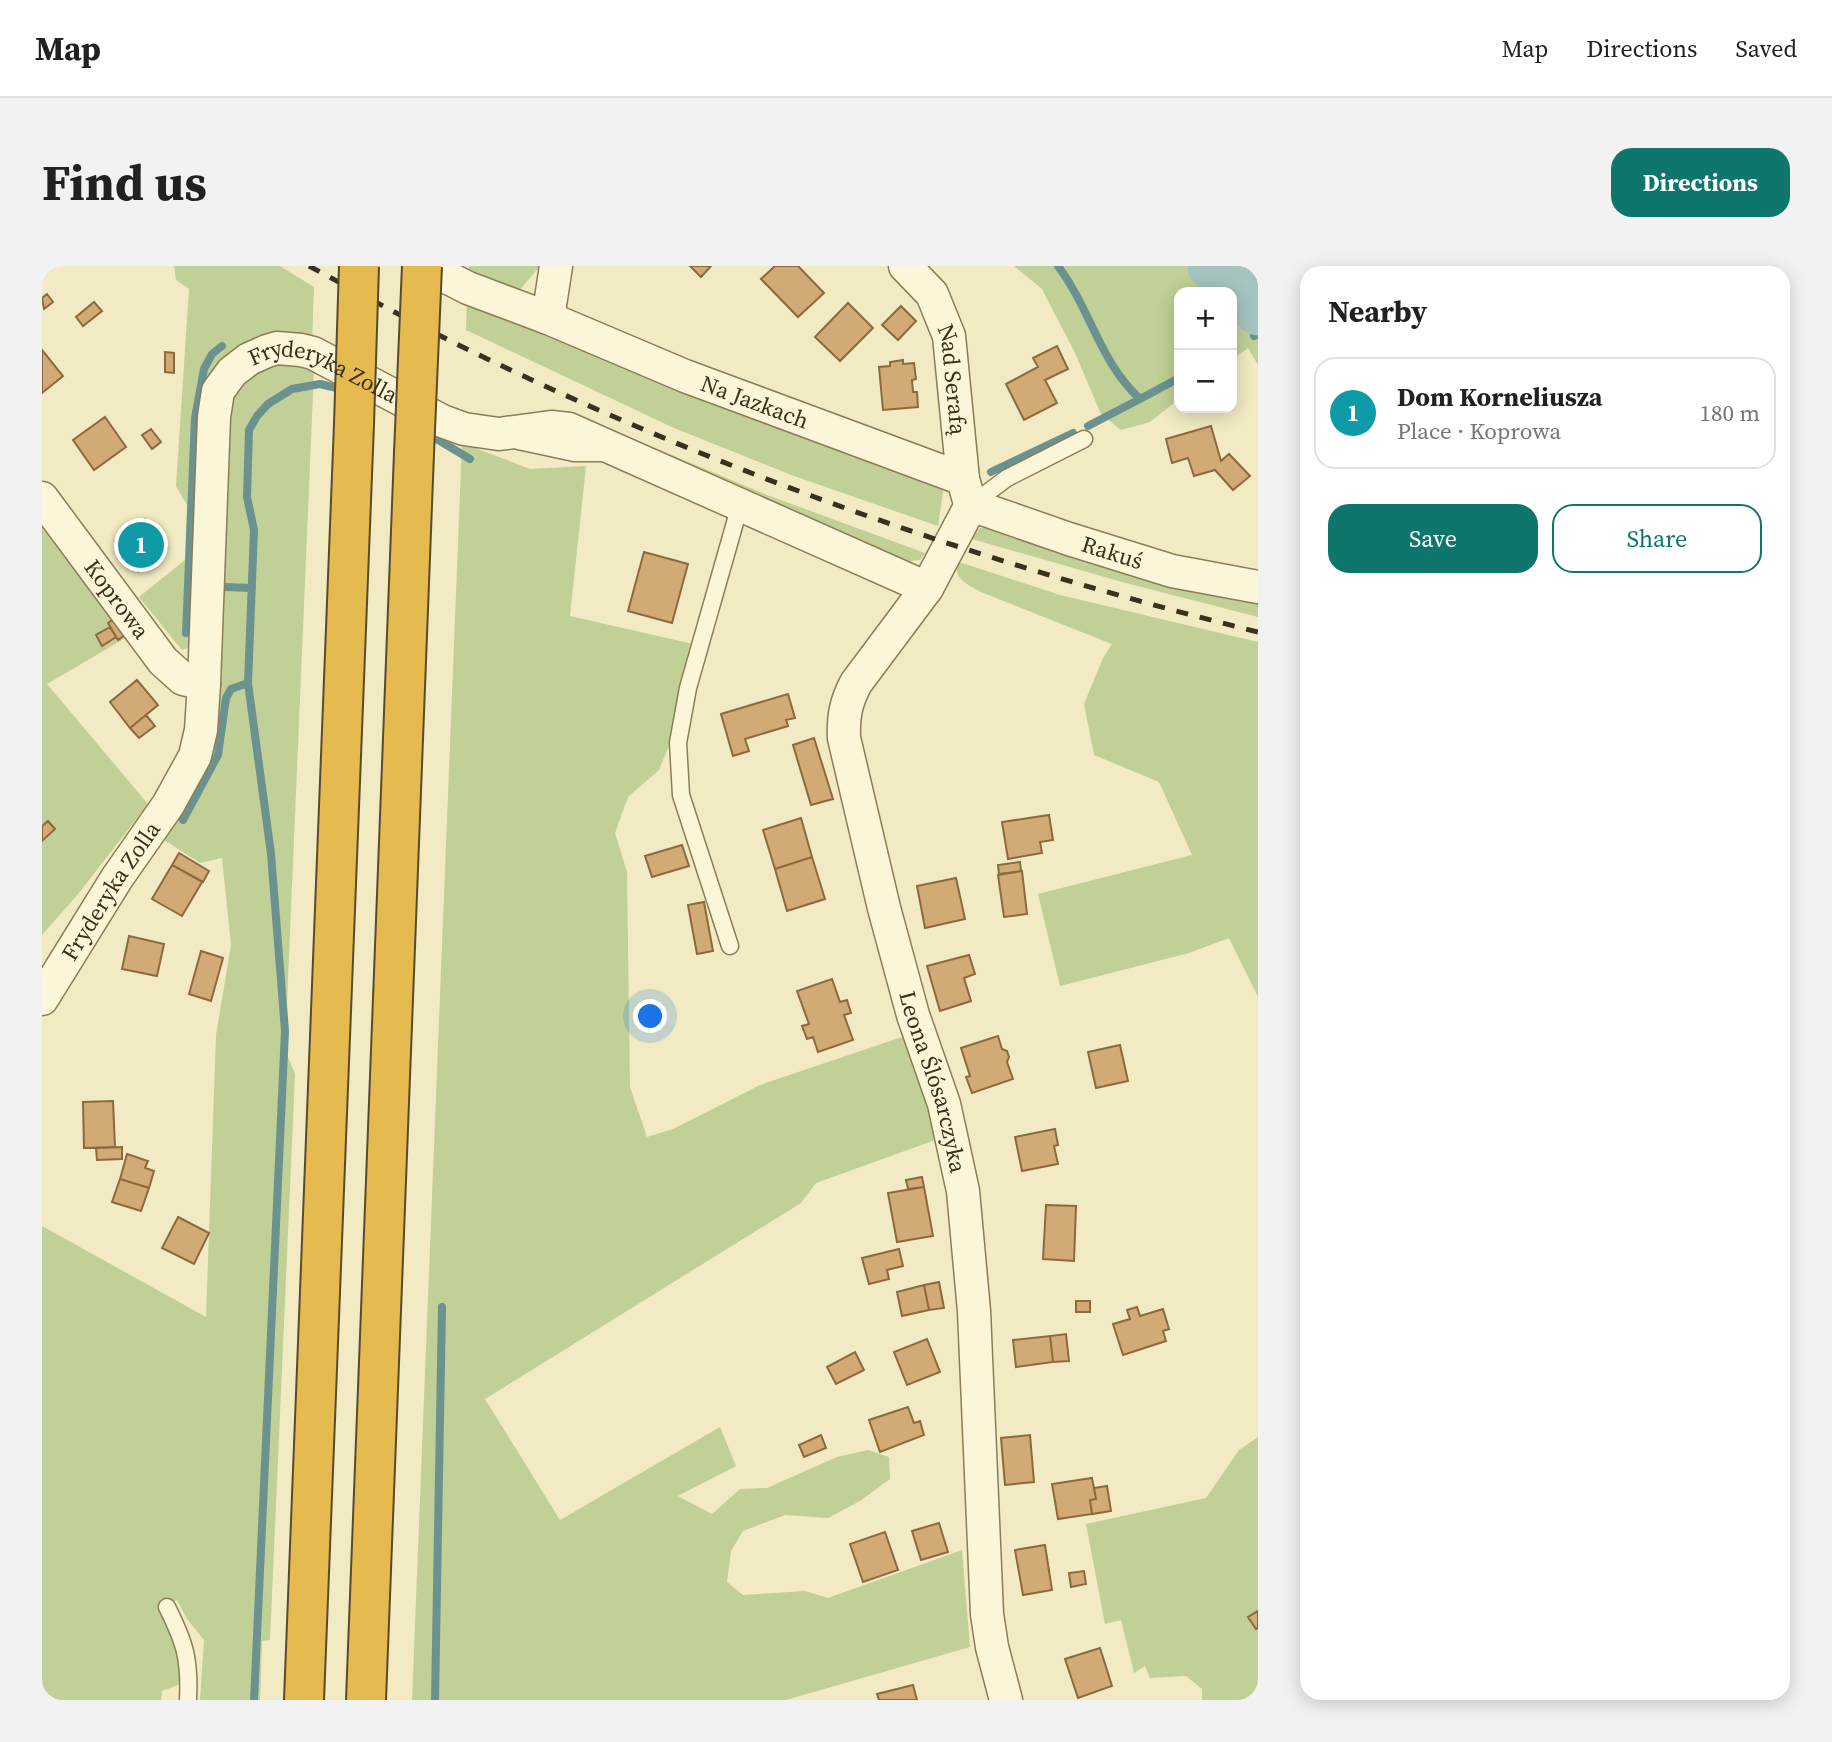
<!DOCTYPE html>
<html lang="en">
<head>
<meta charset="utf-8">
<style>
	:root { --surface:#fff; --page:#f2f2f2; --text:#202124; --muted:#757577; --line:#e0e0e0; --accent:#0f766e }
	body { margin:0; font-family:"Source Serif 4",serif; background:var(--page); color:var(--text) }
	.controls { position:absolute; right:21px; top:21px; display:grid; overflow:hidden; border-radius:14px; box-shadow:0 4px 18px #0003 }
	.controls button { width:63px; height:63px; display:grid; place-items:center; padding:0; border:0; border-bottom:2px solid var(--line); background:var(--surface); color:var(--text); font:35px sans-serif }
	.you { position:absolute; left:609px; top:751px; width:24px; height:24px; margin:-18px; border:5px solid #fff; border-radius:50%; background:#1a73e8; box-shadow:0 0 0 10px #1a73e833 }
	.badge { display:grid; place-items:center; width:46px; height:46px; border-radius:50%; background:var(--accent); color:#fff; font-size:23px; font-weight:700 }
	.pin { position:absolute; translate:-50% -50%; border:4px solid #fff; box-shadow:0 2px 7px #0006 }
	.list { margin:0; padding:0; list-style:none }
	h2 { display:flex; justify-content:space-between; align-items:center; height:91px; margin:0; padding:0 28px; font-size:30px }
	h2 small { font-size:23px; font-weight:400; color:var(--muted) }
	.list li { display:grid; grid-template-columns:46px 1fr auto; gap:21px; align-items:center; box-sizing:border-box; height:112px; margin:0 14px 14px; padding:0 14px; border:2px solid var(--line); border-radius:21px }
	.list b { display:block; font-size:26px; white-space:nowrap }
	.list p { margin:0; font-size:23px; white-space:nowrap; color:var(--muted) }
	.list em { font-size:23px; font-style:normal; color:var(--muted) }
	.actions { display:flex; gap:14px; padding:21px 28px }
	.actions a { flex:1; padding:16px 0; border:2px solid var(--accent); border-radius:21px; text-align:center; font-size:24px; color:var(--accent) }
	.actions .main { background:var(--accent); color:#fff }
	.map { position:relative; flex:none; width:1216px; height:1434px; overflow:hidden; border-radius:21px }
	header { display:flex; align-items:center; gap:42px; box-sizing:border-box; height:98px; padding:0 35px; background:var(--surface); border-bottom:2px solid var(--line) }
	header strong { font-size:33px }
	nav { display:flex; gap:38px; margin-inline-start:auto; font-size:24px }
	.intro { display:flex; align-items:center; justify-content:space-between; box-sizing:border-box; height:168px; padding:0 42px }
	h1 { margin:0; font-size:49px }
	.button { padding:18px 32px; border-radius:21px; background:var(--accent); color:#fff; font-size:24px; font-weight:700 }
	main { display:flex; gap:42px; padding:0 42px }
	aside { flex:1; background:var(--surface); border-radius:21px; box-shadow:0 4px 18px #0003 }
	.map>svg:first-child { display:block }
	.green { fill:#c0d096 }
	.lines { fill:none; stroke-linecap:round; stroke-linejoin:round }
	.stream { stroke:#6b928f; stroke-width:8 }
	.river { stroke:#a5c3bf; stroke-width:47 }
	.building { fill:#d1aa76; stroke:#8d693d; stroke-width:2 }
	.service-casing { stroke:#8c7c58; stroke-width:19 }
	.minor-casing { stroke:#8c7c58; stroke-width:35 }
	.motorway-casing { stroke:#5a492d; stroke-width:42 }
	.service { stroke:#fbf6d7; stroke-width:16 }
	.minor { stroke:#fbf6d7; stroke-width:32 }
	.motorway { stroke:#e5ba4f; stroke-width:38 }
	.rail { stroke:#3b301d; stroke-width:5; stroke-dasharray:12 12; stroke-linecap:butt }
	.motorway-bridge-casing { stroke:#5a492d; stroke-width:42; stroke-linecap:butt }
	.motorway-bridge { stroke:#e5ba4f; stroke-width:38 }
	.labels { text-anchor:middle; stroke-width:7; stroke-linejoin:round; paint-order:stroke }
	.street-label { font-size:23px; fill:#3b301d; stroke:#f8f3d3 }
</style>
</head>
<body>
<header>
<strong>Map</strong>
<nav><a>Map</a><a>Directions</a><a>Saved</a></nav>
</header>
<div class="intro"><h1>Find us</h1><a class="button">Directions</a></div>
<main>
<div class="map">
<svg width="1216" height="1434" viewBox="0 0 1216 1434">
	<rect width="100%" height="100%" fill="#f1eac3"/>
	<!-- green -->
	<path class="green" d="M132,0H238L272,21L270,77L194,85L152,379L140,384L97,331L143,294L145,239L134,220L147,23L134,14Z
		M427,0H498L477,25L426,11Z
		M972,0H1216V99L1206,82L1190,94V26H1137V133L1108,156L1079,164L1059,148L1033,87L1000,23Z
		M425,33L902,220L896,260L752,210L632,162L424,64Z
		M230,97H254L272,104L243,784L253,808L228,1374L220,1375L218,1434H158L162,1374L145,1353L135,1334L118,1342L138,1387L139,1418L120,1425L119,1434H0V960L164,1051L174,769L189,679L180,592L158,597L119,572L168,486L180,171C191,126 189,122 230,97Z
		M530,147L725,229L883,287L878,294L867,295L851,291L558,166Z
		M420,177L488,203L544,200L528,350L651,378L626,482L617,504L586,531L573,567L585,606L588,821L605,871L631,863L718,819L866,769L896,873L774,917L759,937L443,1133L518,1254L678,1161L694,1200L636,1230L670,1248L698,1223L725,1222L795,1191L826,1184L847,1191L848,1213L818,1235L786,1252L743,1249L701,1265L689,1285L685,1316L701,1329L763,1325L786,1332L920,1284L928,1381L744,1434H370Z
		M0,245L92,367L5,418L106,538L37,627L0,669Z
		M951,260L1216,336V351L1080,316L930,273L938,262Z
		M917,296L1018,329L1216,376V731L1187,672L1147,687L1018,720L996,628L1150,589L1117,516L1052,489L1042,438L1061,392L1070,378L939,326C927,319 909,313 917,296Z
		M1216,1171V1425L1203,1434H1160V1423L1144,1410L1108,1412L1103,1400L1092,1407L1079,1354L1063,1358L1044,1258L1164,1232L1197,1184Z"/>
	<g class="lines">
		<!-- stream -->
		<path class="stream" d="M1016,0C1049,44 1057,95 1098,133L1137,112
			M1212,70L1216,68
			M1046,160L1098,133
			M383,166L428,193
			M949,206L1031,167
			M182,321L210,322
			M144,367L153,152L162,103L170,88L180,80
			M141,554L176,489L184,432L189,423L206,417
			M212,1434L243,765L229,588L206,417L212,264L205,231L207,164L215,150L226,138L250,123L278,118L303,124
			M393,1434L400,1041"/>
		<!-- river -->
		<path class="river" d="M1169,0L1216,46"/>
	</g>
	<!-- building -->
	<path class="building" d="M648,0H669L659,11Z
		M733,0H756L782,27L756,51L719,13Z
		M5,28L11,36L2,43L0,32Z
		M52,36L60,45L41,60L34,51Z
		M806,37L831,62L798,95L773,71Z
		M859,40L874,55L856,74L840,59Z
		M1015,80L1026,103L1003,114L1015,137L982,154L964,118L996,101L991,92Z
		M0,84L21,110L0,127Z
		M123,86L132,87V107L123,106Z
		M861,94V98L872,97L874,113L870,114L871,126H875L876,141L841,144L837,101L848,100V96Z
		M63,151L84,181L52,204L31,174Z
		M1169,160L1179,195L1187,188L1208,210L1191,224L1173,204L1152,210L1146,192L1130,197L1124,173Z
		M109,163L119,176L110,183L100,169Z
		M103,253L125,282L96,305L73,275Z
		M602,286L646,298L630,357L586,345Z
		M73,352L84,368L76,374L66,357Z
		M68,361L74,371L60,380L54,369Z
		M95,414L116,439L88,462L68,436Z
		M746,428L753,452L744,454L746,460L703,473L707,485L691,490L679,448Z
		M104,449L113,460L97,472L88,462Z
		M772,472L791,533L769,539L751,479Z
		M1007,549L1011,574L998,576L1000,587L966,593L960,556Z
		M759,552L770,591L733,603L721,564Z
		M6,555L13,563L0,575V560Z
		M640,579L647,600L610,611L603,590Z
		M137,587L167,605L161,616L130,599Z
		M770,591L783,633L745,645L733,603Z
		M978,596L979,605L957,608L956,599Z
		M130,599L160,616L140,650L110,633Z
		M980,605L985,648L962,651L956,609Z
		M914,612L923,653L883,662L875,620Z
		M662,636L671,685L655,688L646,639Z
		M87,670L122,678L115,710L80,703Z
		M159,685L181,692L169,735L147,728Z
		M927,689L933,708L922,712L929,735L898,745L885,700Z
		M790,713L798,736L805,734L809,747L802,749L811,774L776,786L771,771L765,773L760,760L767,758L755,725Z
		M956,770L960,783L965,785L967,791L965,796L971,813L930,827L924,811L928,810L919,782Z
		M1078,779L1086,815L1054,822L1046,786Z
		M71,835L73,881L42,882L41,836Z
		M1013,863L1016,879L1012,880L1016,898L980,905L973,871Z
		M80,881V893L55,894L54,882Z
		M85,888L106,895L103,902L112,905L107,922L78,913Z
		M880,911L882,921L866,923L864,914Z
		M78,913L107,922L99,945L70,936Z
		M882,921L891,970L855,976L846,927Z
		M1004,939L1034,940L1032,995L1001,993Z
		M136,951L167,967L152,998L120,982Z
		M857,983L861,1000L845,1004L847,1013L827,1018L820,992Z
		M897,1016L902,1042L887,1044L882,1019Z
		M882,1019L887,1044L860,1050L855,1026Z
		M1034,1035H1048V1046H1034Z
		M1095,1041L1098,1050L1121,1043L1127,1063L1121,1065L1124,1075L1081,1089L1071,1058L1088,1053L1085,1044Z
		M1024,1068L1027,1095L1011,1096L1008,1070Z
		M1008,1070L1011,1096L974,1101L971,1074Z
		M885,1073L898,1106L865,1119L852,1086Z
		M813,1086L822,1104L794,1118L785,1101Z
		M866,1141L872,1157L878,1155L882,1169L838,1186L827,1154Z
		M779,1169L784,1182L762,1191L757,1179Z
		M988,1169L992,1216L963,1219L959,1172Z
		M1050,1212L1054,1233L1048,1234L1050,1248L1016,1253L1010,1218Z
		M1065,1220L1069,1245L1050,1248L1048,1234L1054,1233L1052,1222Z
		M897,1257L906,1286L879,1294L870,1265Z
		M843,1266L856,1304L821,1316L808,1278Z
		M1003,1279L1010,1324L981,1329L973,1284Z
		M1042,1305L1044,1318L1029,1321L1027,1307Z
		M1216,1345V1362L1214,1363L1206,1351Z
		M1058,1382L1070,1420L1036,1432L1023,1393Z
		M871,1419L875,1434H837L835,1428Z"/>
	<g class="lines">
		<!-- service casing -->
		<g class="service-casing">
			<path id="service" d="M476,175L532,187H561
				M929,239L965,212L1042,173
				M688,680L639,529L636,477L646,422L698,239
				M125,1341C143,1377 148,1393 146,1434"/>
		</g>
		<!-- minor casing -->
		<g class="minor-casing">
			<g id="minor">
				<path id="s1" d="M383,0L426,22L506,52L643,110L921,213"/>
				<path id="s2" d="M863,0L890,28L907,70L921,213L926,231"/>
				<path d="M506,52L514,0"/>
				<path id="s3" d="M0,232L121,395L141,413L162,418"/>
				<path id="s4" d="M929,239L885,322L814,417C804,436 801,450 802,472L842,642L871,749L902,838L921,925L932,1045L945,1348L950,1381L964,1434"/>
				<path id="s5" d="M929,239L1027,273L1130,305L1216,321"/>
				<path id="s6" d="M0,733L75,612L126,539L153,490L159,464L162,418L172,151L176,125L190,106L207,93L225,85L235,82L259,84L271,87L400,155L422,163L457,168L509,161L527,163L885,322"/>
			</g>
		</g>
		<!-- motorway casing -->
		<g class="motorway-casing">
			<path id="motorway" d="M262,1434L312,158
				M324,1434L372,187"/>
		</g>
		<!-- service -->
		<use href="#service" class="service"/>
		<!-- minor -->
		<use href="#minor" class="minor"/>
		<!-- motorway -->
		<use href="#motorway" class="motorway"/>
		<!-- rail -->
		<path class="rail" d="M267,0C321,29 375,59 431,86C682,208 945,299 1216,366"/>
		<!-- motorway-bridge casing -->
		<g class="motorway-bridge-casing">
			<path id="motorway-bridge" d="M312,158L317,0
				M372,187L380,0"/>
		</g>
		<!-- motorway-bridge -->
		<use href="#motorway-bridge" class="motorway-bridge"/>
	</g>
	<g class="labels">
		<!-- street labels -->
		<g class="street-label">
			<text dy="8" stroke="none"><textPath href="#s2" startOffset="128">Nad Serafą</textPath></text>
			<text dy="8" stroke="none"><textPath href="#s6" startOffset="779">Fryderyka Zolla</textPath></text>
			<text dy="8" stroke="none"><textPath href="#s1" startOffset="357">Na Jazkach</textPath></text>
			<text dy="8" stroke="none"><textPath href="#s5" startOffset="149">Rakuś</textPath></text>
			<text dy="8" stroke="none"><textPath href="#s3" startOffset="126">Koprowa</textPath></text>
			<text dy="8" stroke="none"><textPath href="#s6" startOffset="128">Fryderyka Zolla</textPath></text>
			<text dy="8" stroke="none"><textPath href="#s4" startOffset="625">Leona Ślósarczyka</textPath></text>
		</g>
	</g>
</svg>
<div class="controls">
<button>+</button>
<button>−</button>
</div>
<div class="you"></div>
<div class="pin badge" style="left:99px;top:279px;background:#0f9aa8">1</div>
</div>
<aside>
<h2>Nearby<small></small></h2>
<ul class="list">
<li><span class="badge" style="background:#0f9aa8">1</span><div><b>Dom Korneliusza</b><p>Place · Koprowa</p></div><em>180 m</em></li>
</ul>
<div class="actions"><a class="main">Save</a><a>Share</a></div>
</aside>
</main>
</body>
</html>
